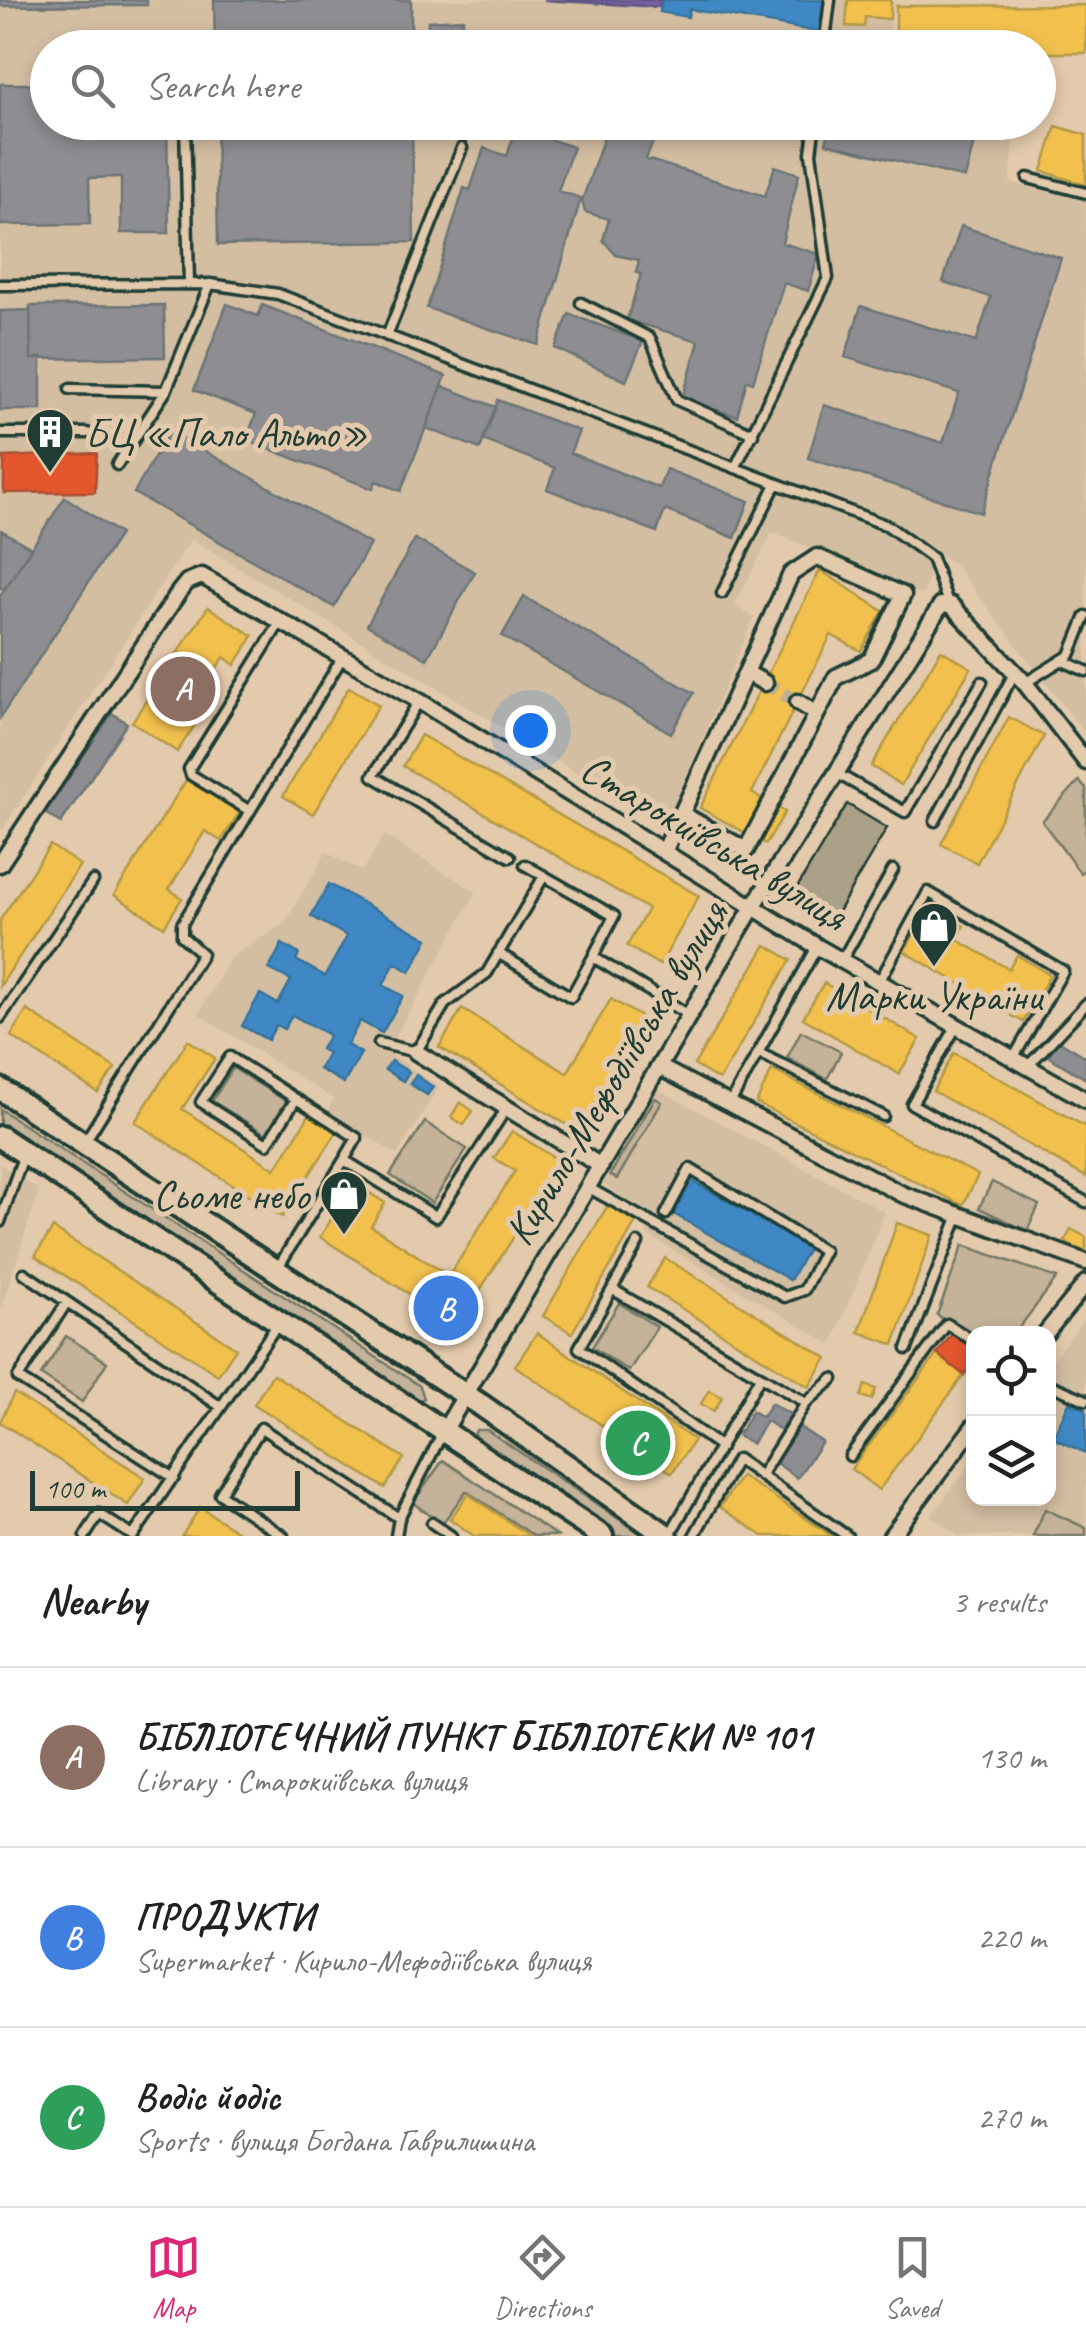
<!DOCTYPE html>
<html lang="en">
<head>
<meta charset="utf-8">
<style>
	:root { --surface:#fff; --page:#f6f6f6; --text:#202124; --muted:#757577; --line:#e0e0e0; --accent:#db2777 }
	body { margin:0; font-family:Caveat,sans-serif; background:var(--page); color:var(--text) }
	.controls { position:absolute; right:30px; bottom:30px; display:grid; overflow:hidden; border-radius:20px; box-shadow:0 5px 15px #0003 }
	.controls button { width:90px; height:90px; display:grid; place-items:center; padding:0; border:0; border-bottom:2px solid var(--line); background:var(--surface); color:var(--text); font:50px sans-serif }
	.scale { position:absolute; left:30px; bottom:25px; width:270px; box-sizing:border-box; padding-left:10px; border:5px solid #1f3d34; border-top:0; font-size:28px; line-height:35px; white-space:nowrap; color:#1f3d34; -webkit-text-stroke:8px #e4caac; paint-order:stroke }
	.you { position:absolute; left:530px; top:730px; width:35px; height:35px; margin:-25px; border:8px solid #fff; border-radius:50%; background:#1a73e8; box-shadow:0 0 0 15px #1a73e833 }
	.badge { display:grid; place-items:center; width:65px; height:65px; border-radius:50%; background:var(--accent); color:#fff; font-size:32px; font-weight:700 }
	.pin { position:absolute; translate:-50% -50%; border:5px solid #fff; box-shadow:0 2px 10px #0006 }
	.list { margin:0; padding:0; list-style:none }
	h2 { display:flex; justify-content:space-between; align-items:center; height:130px; margin:0; padding:0 40px; font-size:42px }
	h2 small { font-size:32px; font-weight:400; color:var(--muted) }
	.list li { display:grid; grid-template-columns:65px 1fr auto; gap:30px; align-items:center; box-sizing:border-box; height:180px; padding:0 40px; border-top:2px solid var(--line) }
	.list b { display:block; font-size:38px; white-space:nowrap }
	.list p { margin:0; font-size:32px; white-space:nowrap; color:var(--muted) }
	.list em { font-size:32px; font-style:normal; color:var(--muted) }
	.icon { flex:none; width:55px; height:55px; fill:none; stroke:currentColor; stroke-width:2; stroke-linecap:round; stroke-linejoin:round }
	.map { position:relative; flex:none; width:1086px; height:1536px; overflow:hidden }
	.search { position:absolute; background:var(--surface); box-shadow:0 5px 15px #0003; left:30px; right:30px; top:30px; height:110px; display:flex; align-items:center; gap:25px; box-sizing:border-box; padding:0 35px; border-radius:55px; color:var(--muted); font-size:38px }
	.sheet { height:670px; background:var(--surface) }
	nav { display:flex; justify-content:space-around; align-items:center; box-sizing:border-box; height:140px; border-top:2px solid var(--line); background:var(--surface); font-size:28px; color:var(--muted) }
	nav a { display:grid; justify-items:center; gap:5px }
	nav .on { color:var(--accent) }
	.map>svg:first-child { display:block }
	.built { fill:#d3bea2 }
	.green { fill:#c4b299; stroke:#727866; stroke-width:2.5 }
	.homes { fill:#f2c14e; stroke:#b39946; stroke-width:2.5 }
	.shops { fill:#e4572e; stroke:#a94f30; stroke-width:2.5 }
	.offices { fill:#7b5ea7; stroke:#5f5484; stroke-width:2.5 }
	.schools { fill:#3f88c5; stroke:#35729a; stroke-width:2.5 }
	.industry { fill:#8d8d92; stroke:#6c7576; stroke-width:2.5 }
	.building { fill:#aba189; stroke:#1f3d34; stroke-width:2.5 }
	.lines { fill:none; stroke-linecap:round; stroke-linejoin:round }
	.street-tunnel { stroke:#bdae94; stroke-width:14; stroke-dasharray:14 7; stroke-linecap:butt }
	.lane-casing { stroke:#1f3d34; stroke-width:15 }
	.street-casing { stroke:#1f3d34; stroke-width:21 }
	.secondary-casing { stroke:#1f3d34; stroke-width:28 }
	.lane { stroke:#e4caac; stroke-width:8 }
	.street { stroke:#e4caac; stroke-width:14 }
	.secondary { stroke:#e4caac; stroke-width:20 }
	.labels { text-anchor:middle; stroke-width:10; stroke-linejoin:round; paint-order:stroke }
	.poi-label { font-size:42px; fill:#1f3d34; stroke:#e4caac; text-anchor:start }
	.street-label { font-size:42px; fill:#1f3d34; stroke:#e4caac }
</style>
</head>
<body>
<div class="map">
<svg width="1086" height="1536" viewBox="0 0 1086 1536">
	<rect width="100%" height="100%" fill="#e4caac"/>
	<filter id="ink" filterUnits="userSpaceOnUse"><feTurbulence type="fractalNoise" baseFrequency=".01" numOctaves="2"/><feDisplacementMap in="SourceGraphic" scale="20" xChannelSelector="R" yChannelSelector="G"/><feConvolveMatrix kernelMatrix="1 2 1 2 8 2 1 2 1" color-interpolation-filters="sRGB"/></filter>
	<g filter="url(#ink)">
		<!-- built -->
		<path class="built" d="M0,0H891L890,47L48,48V122L1016,125L1010,182L1086,200V735L954,564L936,553L923,595L772,532L735,605L754,618L665,826L191,539L0,833Z
			M384,835L476,892L387,1052L439,1087L397,1155L327,1112L334,1099L198,1014L231,957L285,923L326,852L362,871Z
			M658,1089L885,1212L832,1345L646,1234L655,1216L603,1184Z
			M0,1164L39,1190L0,1312Z
			M1086,1317V1536H958L931,1516L973,1461L974,1498H1048L1049,1364Z"/>
		<!-- green -->
		<path class="green" d="M1079,781L1086,789V869L1080,873L1042,821Z
			M801,1031L841,1052L827,1079L787,1058Z
			M233,1068L286,1101L266,1134L212,1101Z
			M655,1098L662,1102L617,1179L610,1175Z
			M0,1109L420,1386L424,1398L416,1402L0,1131Z
			M425,1122L467,1149L432,1203L390,1175Z
			M992,1182L1039,1205L1027,1231L979,1208Z
			M963,1245L1057,1278L1015,1333L974,1334L973,1337L937,1315Z
			M619,1303L657,1327L629,1371L592,1347Z
			M66,1336L107,1362L82,1402L41,1375Z
			M476,1430H487L644,1536H614L478,1447L473,1440Z
			M443,1460L557,1536H534L466,1491L442,1524L413,1503Z
			M1045,1509L1086,1528V1536H1033Z"/>
		<!-- homes -->
		<path class="homes" d="M848,0H891L890,19L865,17L864,27L846,26Z
			M1086,5V53H1038V48H896V6Z
			M1056,126L1086,135V185L1042,171Z
			M820,570L883,611L861,651L831,635L752,793L785,812L766,844L700,808Z
			M208,607L253,636L235,665L224,657L189,709L201,716L177,752L132,722Z
			M941,650L971,668L901,785L871,766Z
			M349,687L379,705L313,814L283,796Z
			M1009,717L1044,736L977,863L941,844Z
			M421,735L699,896L660,965L627,946L648,909L403,766Z
			M188,777L241,810L221,841L205,831L169,889L182,898L164,927L114,895Z
			M50,845L80,865L0,986V920Z
			M931,906L964,926L956,939L1009,969L1017,955L1050,975L1023,1022L904,951Z
			M766,945L791,960L719,1080L694,1065Z
			M824,983L920,1039L899,1074L803,1018Z
			M611,999L646,1020L579,1132L439,1047L462,1009L567,1073Z
			M27,1010L115,1068L98,1093L11,1036Z
			M188,1040L215,1058L182,1109L275,1169L310,1114L337,1132L282,1217L135,1122Z
			M954,1053L1086,1127V1177L933,1091Z
			M772,1070L978,1175L963,1205L756,1103Z
			M460,1102L473,1111L464,1125L451,1117Z
			M512,1131L561,1162L458,1325L320,1237L354,1183L385,1203L371,1226L449,1276L515,1171L494,1158Z
			M608,1205L636,1222L572,1333L543,1316Z
			M897,1223L932,1235L894,1345L859,1332Z
			M53,1228L236,1348L218,1375L35,1256Z
			M1071,1229L1086,1237V1254L1065,1241Z
			M665,1258L827,1358L809,1387L647,1287Z
			M537,1333L694,1440L672,1473L515,1366Z
			M937,1354L964,1375L879,1490L851,1469Z
			M273,1374L404,1458L385,1488L254,1404Z
			M865,1385L876,1389L872,1400L861,1396Z
			M709,1390L722,1397L714,1411L701,1404Z
			M14,1393L145,1478L128,1505L0,1422Z
			M741,1476L774,1497L832,1536H763L720,1507Z
			M468,1494L530,1536H474L450,1519Z
			M200,1507L244,1536H182Z"/>
		<!-- shops -->
		<path class="shops" d="M97,453L95,492L4,493V457Z
			M610,1081L617,1086L600,1112L593,1107Z
			M952,1334L974,1350V1363L964,1375L937,1354Z"/>
		<!-- offices -->
		<path class="offices" d="M544,0H660L659,7Z"/>
		<!-- schools -->
		<path class="schools" d="M662,0H824L819,32L689,9L688,17L660,12Z
			M329,884L428,939L410,972L395,963L383,985L403,996L382,1033L360,1021L347,1045L361,1053L344,1083L319,1069L328,1053L321,1049L329,1035L292,1015L284,1029L276,1025L268,1040L242,1026L260,994L278,1004L291,980L269,969L282,944L299,954L296,960L325,976L347,936L311,916Z
			M391,1061L409,1072L403,1081L385,1070Z
			M416,1075L433,1087L427,1095L410,1084Z
			M690,1180L809,1247L790,1280L672,1213Z
			M1069,1402L1086,1409V1453L1053,1438Z"/>
		<!-- industry -->
		<path class="industry" d="M0,0H147V5L0,6Z
			M214,0H411V48H215Z
			M463,19V35L479,41L484,29L511,41L508,48H428V21Z
			M0,84H48V122H167L169,233H121V177L89,178L90,224L0,225Z
			M216,122H412L414,242L218,245Z
			M609,122L661,123L646,159L765,196L775,166L799,174L782,243L819,254L808,291L784,283L753,382L747,380L737,416L682,400L699,341L627,320L641,274L636,272L639,260L616,255L603,240L609,219L585,212L582,201Z
			M831,122H947L977,130L965,178L826,143Z
			M516,128L573,147L558,191L581,198L538,345L427,308L464,188L470,190L484,148L507,156Z
			M961,226L1061,258L981,513L808,458L824,405L943,443L959,393L845,357L861,306L976,342L991,297L943,282Z
			M227,304L258,316L262,305L446,376L401,491L376,481L373,489L246,440L256,414L194,390Z
			M164,305L165,357L31,359L30,306Z
			M30,310L31,359L41,358V410H0V311Z
			M569,314L643,341L626,381L555,348Z
			M442,386L496,407L480,449L426,428Z
			M498,400L579,431L570,453L659,488L666,469L749,501L735,538L665,510L657,532L547,489L555,468L483,440Z
			M169,431L370,544L334,607L134,493Z
			M65,497L120,534L0,718V596Z
			M1,530L31,548L5,589L0,588Z
			M415,539L475,572L427,659L367,625Z
			M524,597L694,693L671,733L502,636Z
			M112,713L127,723L61,823L45,813Z
			M1058,1040L1086,1057V1079L1048,1056Z
			M771,1403L790,1414L781,1430L766,1421L752,1444L738,1436L752,1411L762,1417Z
			M799,1427L822,1442L797,1478L775,1462Z"/>
		<!-- building -->
		<path class="building" d="M847,804L887,828L836,915L795,891Z"/>
		<g class="lines">
			<!-- street-tunnel -->
			<path class="street-tunnel" d="M765,683L798,702"/>
			<!-- lane casing -->
			<g class="lane-casing">
				<path id="lane" d="M183,42L184,48
					M824,48L830,0
					M185,122L189,284
					M1028,178L1086,193
					M0,285L210,284L278,294L888,526L932,558L948,603
					M581,303L650,338L677,400L753,434
					M387,336L462,148
					M70,389L166,391
					M0,433H87
					M117,465L166,391L210,284
					M735,468L828,278L811,153L815,122
					M722,593L776,484
					M1063,661L1086,671
					M1025,683L1070,655L1086,616
					M419,701L373,776L510,857
					M836,773L905,812L982,682
					M250,811L191,775L189,769L281,621
					M935,821L1015,672
					M525,865L614,916L593,957L689,1015
					M498,953L571,997L593,957
					M842,960L893,870
					M879,982L928,892L1063,971L1013,1059
					M0,1018L93,881
					M956,1027L912,1104L1086,1202
					M379,1043L416,1052L445,1004L487,973L544,876
					M759,1053L883,1116
					M1028,1066L1086,1004
					M296,1099L230,1057L201,1102L267,1144L296,1099L357,1138L344,1160
					M729,1105L817,947
					M86,1140L202,954L182,936V924L342,658
					M589,1188L785,1297L804,1290L824,1251L690,1169L666,1214
					M0,1222L24,1154
					M638,1243L579,1348L721,1447
					M277,1269L344,1160L436,1217L506,1109
					M24,1273L67,1302
					M612,1289L806,1403L833,1379
					M907,1349L959,1215
					M1048,1384L1086,1400
					M850,1456L947,1324L974,1341
					M761,1475L806,1403
					M174,1478L18,1378L67,1302L221,1407
					M432,1523L451,1536
					M85,1536L99,1514L133,1536L279,1322
					M283,1536L220,1494L261,1428L399,1518
					M396,1536L399,1518L443,1432
					M669,1536L760,1377
					M694,1536L737,1459L847,1536"/>
			</g>
			<!-- street casing -->
			<g class="street-casing">
				<path id="street" d="M747,673L765,683
					M798,702L816,713
					M664,852L791,574L817,557L903,595L871,660L836,677L746,850L682,814
					M0,864L179,592L187,582L202,576L419,701L818,947L1086,1100
					M416,1052L601,1166
					M661,1068L902,1194L1086,1262
					M1045,1334L1086,1283
					M444,1431L753,907L941,605H951L1025,683L1086,762
					M891,1536L974,1426"/>
			</g>
			<!-- secondary casing -->
			<g class="secondary-casing">
				<path id="secondary" d="M0,1089L481,1405L667,1536
					M0,1137L602,1536"/>
			</g>
			<!-- lane -->
			<use href="#lane" class="lane"/>
			<!-- street -->
			<use href="#street" class="street"/>
			<!-- secondary -->
			<use href="#secondary" class="secondary"/>
		</g>
	</g>
	<!-- icons -->
	<defs>
		<g id="building-pin" transform="scale(2.5)"><path d="M0 17L-7.5 6A9.5 9.5 0 1 1 7.5 6Z" fill="#1f3d34" stroke="#e4caac"/><path d="M-4-6H4V6H1V3H-1V6H-4ZM-2.5-4.3h1.7v1.8h-1.7ZM.8-4.3h1.7v1.8H.8ZM-2.5-1h1.7V.8h-1.7ZM.8-1h1.7V.8H.8Z" fill="#fff"/></g>
		<g id="shop-pin" transform="scale(2.5)"><path d="M0 17L-7.5 6A9.5 9.5 0 1 1 7.5 6Z" fill="#1f3d34" stroke="#e4caac"/><path d="M-5-2.5h2.3a2.7 3.5 0 0 1 5.4 0H5L5.5 6h-11ZM-1.5-2.5h3a1.5 2.3 0 0 0-3 0Z" fill="#fff"/></g>
	</defs>
	<g fill-rule="evenodd">
		<use href="#building-pin" x="50" y="432"/>
		<use href="#shop-pin" x="934" y="926"/>
		<use href="#shop-pin" x="344" y="1194"/>
	</g>
	<g class="labels">
		<!-- poi labels -->
		<g class="poi-label">
			<text x="85" y="447">БЦ «Пало Альто»</text>
			<text x="934" y="1010" text-anchor="middle">Марки України</text>
			<text x="309" y="1209" text-anchor="end">Сьоме небо</text>
		</g>
		<!-- street labels -->
		<g class="street-label">
			<text transform="translate(715 841) rotate(31)" y="15">Старокиївська вулиця</text>
			<text transform="translate(615 1072) rotate(-59)" y="15">Кирило-Мефодіївська вулиця</text>
		</g>
	</g>
</svg>
<div class="controls">
<button><svg class="icon" aria-label="locate" viewBox="0 0 24 24"><circle cx="12" cy="12" r="6"/><path d="M12 2v4M12 18v4M2 12h4M18 12h4"/></svg></button>
<button><svg class="icon" aria-label="layers" viewBox="0 0 24 24"><path d="M12 4l9 5-9 5-9-5zM3 14l9 5 9-5"/></svg></button>
</div>
<div class="scale">100 m</div>
<div class="you"></div>
<div class="pin badge" style="left:183px;top:689px;background:#8d6e63">A</div>
<div class="pin badge" style="left:446px;top:1308px;background:#3f7fe0">B</div>
<div class="pin badge" style="left:638px;top:1443px;background:#2e9e5b">C</div>
<div class="search"><svg class="icon" aria-label="search" viewBox="0 0 24 24"><circle cx="10" cy="10" r="6"/><path d="M15 15l6 6"/></svg>Search here</div>
</div>
<section class="sheet">
<h2>Nearby<small>3 results</small></h2>
<ul class="list">
<li><span class="badge" style="background:#8d6e63">A</span><div><b>БІБЛІОТЕЧНИЙ ПУНКТ БІБЛІОТЕКИ № 101</b><p>Library · Старокиївська вулиця</p></div><em>130 m</em></li>
<li><span class="badge" style="background:#3f7fe0">B</span><div><b>ПРОДУКТИ</b><p>Supermarket · Кирило-Мефодіївська вулиця</p></div><em>220 m</em></li>
<li><span class="badge" style="background:#2e9e5b">C</span><div><b>Водіс йодіс</b><p>Sports · вулиця Богдана Гаврилишина</p></div><em>270 m</em></li>
</ul>
</section>
<nav>
<a class="on"><svg class="icon" aria-label="map" viewBox="0 0 24 24"><path d="M3 6l6-2 6 2 6-2v14l-6 2-6-2-6 2zM9 4v14M15 6v14"/></svg>Map</a>
<a><svg class="icon" aria-label="directions" viewBox="0 0 24 24"><path d="M12 3l9 9-9 9-9-9zM9 14v-3h6M13 9l2 2-2 2"/></svg>Directions</a>
<a><svg class="icon" aria-label="saved" viewBox="0 0 24 24"><path d="M7 4h10v16l-5-4-5 4z"/></svg>Saved</a>
</nav>
</body>
</html>
